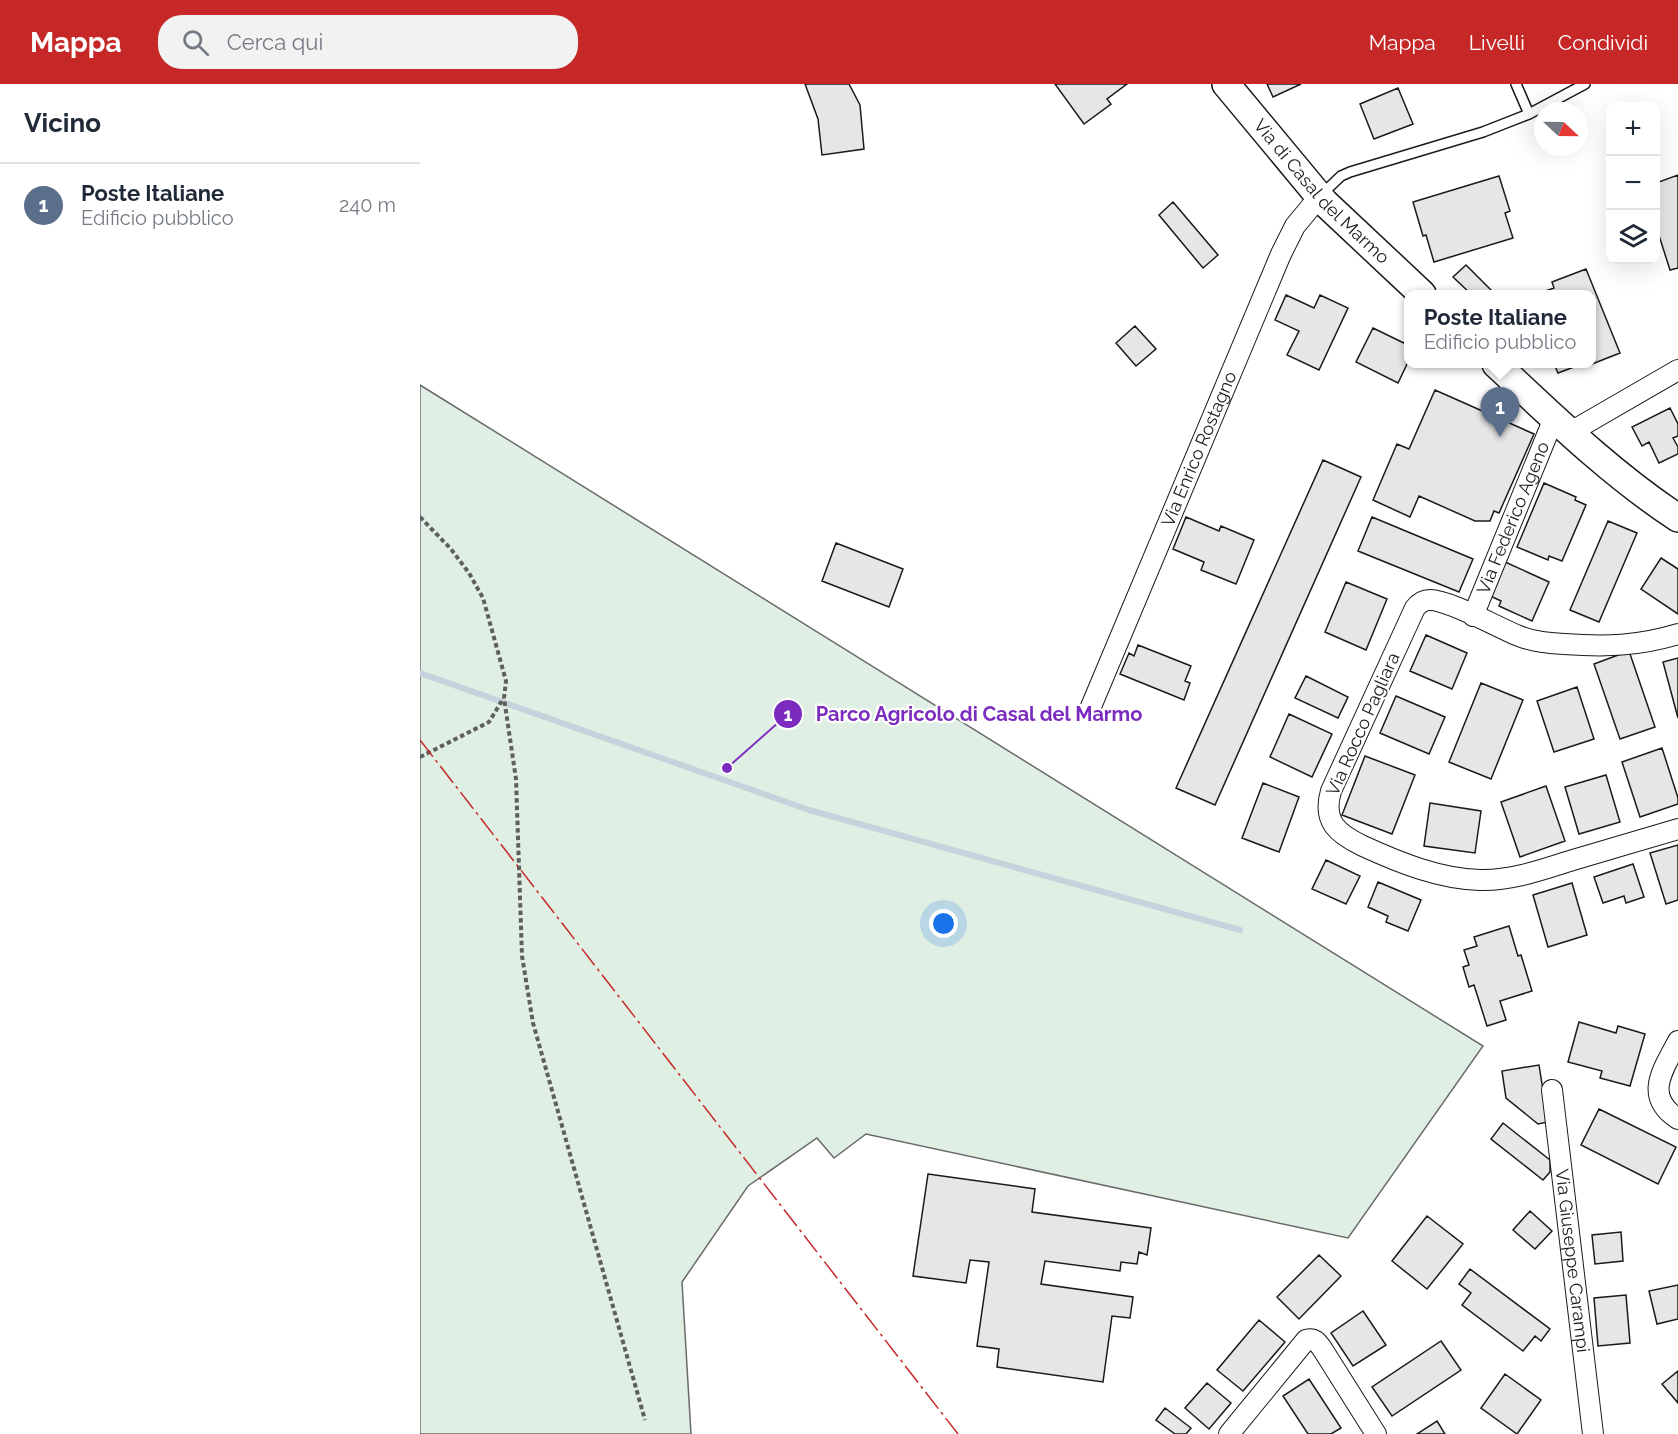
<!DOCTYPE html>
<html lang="it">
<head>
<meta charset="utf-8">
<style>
	:root { --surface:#fff; --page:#f2f2f3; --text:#1f2937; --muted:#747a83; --line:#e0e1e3; --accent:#c62828 }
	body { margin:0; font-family:Raleway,sans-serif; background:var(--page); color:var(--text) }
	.controls { position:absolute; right:18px; top:18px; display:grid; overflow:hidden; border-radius:12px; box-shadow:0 6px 24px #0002 }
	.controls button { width:54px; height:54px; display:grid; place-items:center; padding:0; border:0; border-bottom:2px solid var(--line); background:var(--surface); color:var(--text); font:30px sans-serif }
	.compass { position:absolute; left:1114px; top:18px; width:54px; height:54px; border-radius:50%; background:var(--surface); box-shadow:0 6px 24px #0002; rotate:112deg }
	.you { position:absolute; left:524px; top:840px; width:21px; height:21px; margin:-15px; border:4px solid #fff; border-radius:50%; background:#1a73e8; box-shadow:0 0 0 9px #1a73e833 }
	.badge { display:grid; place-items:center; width:39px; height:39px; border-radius:50%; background:var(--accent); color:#fff; font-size:20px; font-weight:700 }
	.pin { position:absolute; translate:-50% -50px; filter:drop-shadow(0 2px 3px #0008) }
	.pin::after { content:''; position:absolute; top:32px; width:21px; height:18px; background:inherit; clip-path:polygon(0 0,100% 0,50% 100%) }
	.popup { position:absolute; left:984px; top:206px; width:192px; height:78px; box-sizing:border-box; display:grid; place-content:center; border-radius:12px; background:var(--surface); filter:drop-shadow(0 2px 4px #0005); font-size:20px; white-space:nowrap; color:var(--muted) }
	.popup b { font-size:22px; color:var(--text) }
	.popup::after { content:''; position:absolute; left:50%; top:100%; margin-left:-12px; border:12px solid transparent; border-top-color:var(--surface) }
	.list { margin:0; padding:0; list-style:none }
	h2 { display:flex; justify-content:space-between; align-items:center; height:78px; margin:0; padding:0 24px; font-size:26px }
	h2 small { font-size:20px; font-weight:400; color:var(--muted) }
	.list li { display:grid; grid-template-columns:39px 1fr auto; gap:18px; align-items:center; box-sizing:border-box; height:84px; padding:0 24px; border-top:2px solid var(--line) }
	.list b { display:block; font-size:22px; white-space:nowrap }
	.list p { margin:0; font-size:20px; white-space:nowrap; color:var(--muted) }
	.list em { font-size:20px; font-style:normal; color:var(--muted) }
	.icon { flex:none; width:33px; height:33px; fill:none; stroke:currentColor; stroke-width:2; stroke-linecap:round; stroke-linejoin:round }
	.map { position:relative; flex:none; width:1258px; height:1350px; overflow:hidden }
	header { display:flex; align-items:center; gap:36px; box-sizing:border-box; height:84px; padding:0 30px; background:var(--accent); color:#fff }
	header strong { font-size:28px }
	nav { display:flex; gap:33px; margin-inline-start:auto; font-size:21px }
	.search { width:420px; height:54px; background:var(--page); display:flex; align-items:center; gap:15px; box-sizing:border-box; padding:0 21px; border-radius:24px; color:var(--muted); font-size:22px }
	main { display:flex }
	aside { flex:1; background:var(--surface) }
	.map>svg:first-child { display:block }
	.green { fill:#e0efe3; stroke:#6a6a6a; stroke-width:1.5 }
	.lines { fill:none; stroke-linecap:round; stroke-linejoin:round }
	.stream { stroke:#c6d2dc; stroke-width:6 }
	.building { fill:#e6e6e6; stroke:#1a1a1a; stroke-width:1.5 }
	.service-casing { stroke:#1a1a1a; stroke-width:12 }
	.minor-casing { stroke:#1a1a1a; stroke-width:22 }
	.secondary-casing { stroke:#1a1a1a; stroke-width:30 }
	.path { stroke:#5f5f5f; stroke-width:4; stroke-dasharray:4.5 3; stroke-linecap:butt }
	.service { stroke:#fff; stroke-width:9 }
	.minor { stroke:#fff; stroke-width:20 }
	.secondary { stroke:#fff; stroke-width:27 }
	.power { stroke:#c62828; stroke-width:1.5; stroke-dasharray:21 4.5 3 4.5; stroke-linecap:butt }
	.labels { text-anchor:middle; stroke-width:4.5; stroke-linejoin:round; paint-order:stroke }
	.street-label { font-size:18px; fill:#1a1a1a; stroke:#fff }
	.leader { fill:none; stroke:#7b2cbf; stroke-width:2 }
	.callout-dot { fill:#7b2cbf; stroke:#fff; stroke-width:2 }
	.mark-label { font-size:18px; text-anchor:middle; font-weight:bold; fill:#fff }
	.callout-label { font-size:20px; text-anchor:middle; font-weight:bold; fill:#7b2cbf; stroke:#fff; stroke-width:4.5; stroke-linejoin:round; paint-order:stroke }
</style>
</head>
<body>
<header>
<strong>Mappa</strong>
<div class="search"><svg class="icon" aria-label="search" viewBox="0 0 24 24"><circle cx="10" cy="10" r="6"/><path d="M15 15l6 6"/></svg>Cerca qui</div>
<nav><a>Mappa</a><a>Livelli</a><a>Condividi</a></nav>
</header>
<main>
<aside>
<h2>Vicino<small></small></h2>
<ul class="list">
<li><span class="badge" style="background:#5c6f8a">1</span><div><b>Poste Italiane</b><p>Edificio pubblico</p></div><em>240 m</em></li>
</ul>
</aside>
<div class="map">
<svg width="1258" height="1350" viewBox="0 0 1258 1350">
	<rect width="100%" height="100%" fill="#fff"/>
	<!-- green -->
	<path class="green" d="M0,301L1063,962L928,1154L446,1050L414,1074L397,1054L328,1102L262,1198L271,1350H0Z"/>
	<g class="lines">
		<!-- stream -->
		<path class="stream" d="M0,589L389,726L820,846"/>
	</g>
	<!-- building -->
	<path class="building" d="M385,0H429L440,21L444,65L402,71L398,35Z
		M635,0H707L687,15L691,20L664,40Z
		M847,0H881L853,13Z
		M978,4L993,40L954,55L940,20Z
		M1258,91V184L1250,186L1236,142V99Z
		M1079,92L1090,127L1085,129L1093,154L1014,178L1006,151L1003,152L993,118Z
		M753,118L798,171L783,184L739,131Z
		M1046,181L1075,210H1051L1033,193Z
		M1166,185L1200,269L1167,282L1166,280H1172V210H1117L1134,204L1132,198Z
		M866,211L894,224L900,211L928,224L899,286L867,271L879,247L855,236Z
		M715,242L736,265L716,282L696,259Z
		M953,244L988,261V278L978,299L936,278Z
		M1134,280H1162L1138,289Z
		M1015,306L1114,350L1079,429L1074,427L1070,437H1055L999,412L990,433L953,416L977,360L989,365Z
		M1250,324L1258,340V352L1253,354L1258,363V370L1239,379L1229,358L1222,362L1212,343Z
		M903,376L941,393L795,721L756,704Z
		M1124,399L1156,413L1155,416L1166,421L1142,477L1129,472L1128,476L1097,463Z
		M766,433L799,447L801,442L834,456L816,500L781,486L784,478L753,465Z
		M952,433L1053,475L1039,508L938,467Z
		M1188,437L1217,449L1179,538L1150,526Z
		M416,459L483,485L469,523L402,497Z
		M1241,474L1258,485V530L1221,505Z
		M1083,477L1129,498L1112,537L1079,522L1081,517L1068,511Z
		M926,498L967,515L946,566L905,548Z
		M1006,551L1047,569L1032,605L990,587Z
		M718,561L771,582L765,597L770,599L764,616L700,590L709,569L714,572Z
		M1209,567L1235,643L1200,655L1174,580Z
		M1258,574V634L1243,578Z
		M886,592L928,613L918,634L875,614Z
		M1061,599L1103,616L1071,695L1029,678Z
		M1157,603L1174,655L1134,668L1117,617Z
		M976,612L1025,633L1009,670L960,649Z
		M869,630L912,650L892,693L850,673Z
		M1242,664L1258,714V720L1220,733L1202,678Z
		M945,672L995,691L972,750L922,731Z
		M1186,691L1200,738L1159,750L1145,703Z
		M843,699L879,713L859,768L822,754Z
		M1126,702L1145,757L1100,773L1081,718Z
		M1010,719L1061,727L1055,769L1004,762Z
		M1258,761V816L1246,820L1230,769Z
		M906,776L940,792L926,820L892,805Z
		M1213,780L1224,813L1206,819L1204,812L1183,819L1174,793Z
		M958,798L1001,816L988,847L966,838L968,832L948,823Z
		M1152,799L1167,851L1128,863L1113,811Z
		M1089,842L1098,872L1101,871L1112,907L1080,917L1086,936L1067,942L1054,901L1049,903L1043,883L1049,881L1044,866L1057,862L1054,853Z
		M1159,938L1196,949L1198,942L1225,950L1210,1002L1180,994L1182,987L1148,978Z
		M1119,981L1128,1038L1118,1040L1086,1014L1082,987Z
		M1179,1025L1256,1063L1238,1100L1161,1061Z
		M1083,1039L1130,1076V1088L1123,1096L1071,1055Z
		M508,1090L615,1105L612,1128L731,1144L727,1171L719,1168L717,1180L701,1178L700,1187L625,1177L621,1200L713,1213L710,1234L692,1232L683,1298L577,1283L579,1265L557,1262L569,1178L550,1176L546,1199L493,1192Z
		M1110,1127L1132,1147L1115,1165L1093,1146Z
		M1007,1132L1043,1160L1007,1205L972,1177Z
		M1201,1148L1203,1177L1175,1180L1172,1151Z
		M899,1171L921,1192L879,1235L857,1213Z
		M1050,1185L1130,1245L1121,1257L1115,1252L1103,1267L1042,1221L1051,1209L1039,1200Z
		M1258,1201V1235L1237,1240L1229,1207Z
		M1206,1211L1210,1259L1178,1262L1174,1214Z
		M943,1227L966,1261L933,1282L911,1249Z
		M839,1236L865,1258L823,1307L797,1286Z
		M1021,1257L1041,1286L972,1332L952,1303Z
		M1258,1287V1319L1242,1300Z
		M1085,1290L1121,1316L1097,1350L1061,1324Z
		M889,1295L921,1344L911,1350H888L863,1312Z
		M787,1299L811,1319L789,1345L765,1324Z
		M745,1324L771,1344L766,1350H755L736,1336Z
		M1017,1337L1025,1350H997Z"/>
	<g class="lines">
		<!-- service casing -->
		<g class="service-casing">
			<path id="service" d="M1096,0L1109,30
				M901,111L921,92L930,88L1063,48L1109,30L1165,0"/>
		</g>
		<!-- minor casing -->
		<g class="minor-casing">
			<g id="minor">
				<path d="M1149,349L1258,286"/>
				<path id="s1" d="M1053,532L1134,334"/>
				<path d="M1258,550C1218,562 1186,563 1144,560C1129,559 1114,558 1099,552C1078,544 1030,516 1010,516C1003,516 999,519 995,524L911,707C902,738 918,750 943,762C980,779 1020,795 1060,796C1092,797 1124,785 1153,776C1188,766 1223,755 1258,745"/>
				<path id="s2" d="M670,625L861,170L875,142L899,113"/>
				<path d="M1258,957C1243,986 1223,1012 1258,1035"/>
				<path id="s3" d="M1132,1006L1173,1350"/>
				<path d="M809,1350L886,1256C895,1253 898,1259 903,1266L956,1350"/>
			</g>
		</g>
		<!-- secondary casing -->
		<g class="secondary-casing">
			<g id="secondary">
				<path id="s4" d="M806,0L904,118L1002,210"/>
				<path d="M1076,280C1134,334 1191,390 1258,434"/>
			</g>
		</g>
		<!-- path -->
		<path class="path" d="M0,433L31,465L49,489L63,514L86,597L84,614L96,695L102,872L113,939L225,1336
			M0,673L69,638L83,615"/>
		<!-- service -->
		<use href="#service" class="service"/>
		<!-- minor -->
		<use href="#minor" class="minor"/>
		<!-- secondary -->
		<use href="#secondary" class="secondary"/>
		<!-- power -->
		<path class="power" d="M0,656L538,1350"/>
	</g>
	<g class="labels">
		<!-- street labels -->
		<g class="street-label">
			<text dy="6" stroke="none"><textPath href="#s4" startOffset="144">Via di Casal del Marmo</textPath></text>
			<text dy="6" stroke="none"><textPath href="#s2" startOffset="282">Via Enrico Rostagno</textPath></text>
			<text dy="6" stroke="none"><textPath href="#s1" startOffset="106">Via Federico Ageno</textPath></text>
			<text transform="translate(943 640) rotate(-66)" y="6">Via Rocco Pagliara</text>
			<text dy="6" stroke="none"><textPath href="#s3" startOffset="172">Via Giuseppe Carampi</textPath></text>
		</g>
	</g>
	<!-- callouts -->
	<path class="leader" d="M307 684L368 630"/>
	<g class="callout-dot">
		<circle cx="307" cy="684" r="6"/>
		<circle cx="368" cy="630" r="15"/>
	</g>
	<g class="mark-label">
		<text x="368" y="637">1</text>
	</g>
	<g class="callout-label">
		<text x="559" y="637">Parco Agricolo di Casal del Marmo</text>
	</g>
</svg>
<div class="controls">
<button>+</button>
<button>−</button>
<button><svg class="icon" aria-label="layers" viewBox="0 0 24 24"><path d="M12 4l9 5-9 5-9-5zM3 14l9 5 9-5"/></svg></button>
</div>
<svg class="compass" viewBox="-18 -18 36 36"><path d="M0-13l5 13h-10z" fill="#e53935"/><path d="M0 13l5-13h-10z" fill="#747a83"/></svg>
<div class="you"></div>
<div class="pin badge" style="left:1080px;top:353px;background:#5c6f8a">1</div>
<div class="popup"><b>Poste Italiane</b>Edificio pubblico</div>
</div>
</main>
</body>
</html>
